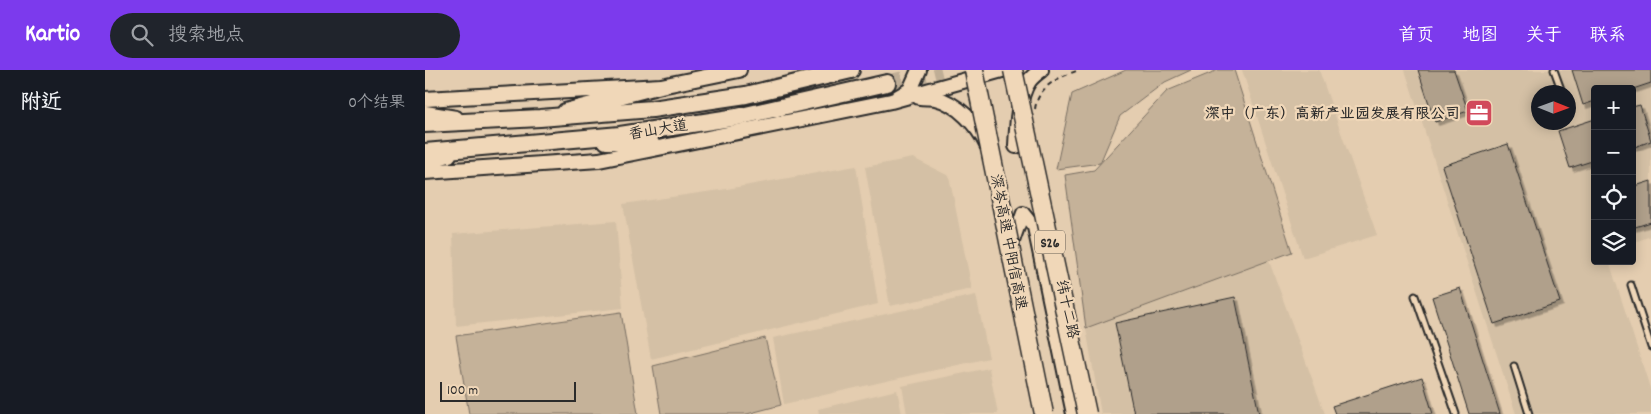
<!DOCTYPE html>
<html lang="zh">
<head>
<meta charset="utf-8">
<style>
	:root { --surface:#171b24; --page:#20242c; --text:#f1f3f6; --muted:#9ea1a6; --line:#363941; --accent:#7c3aed }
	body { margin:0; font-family:Dekko,"LXGW WenKai TC",sans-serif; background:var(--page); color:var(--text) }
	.controls { position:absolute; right:15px; top:15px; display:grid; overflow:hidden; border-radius:5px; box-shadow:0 2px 12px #0003 }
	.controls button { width:45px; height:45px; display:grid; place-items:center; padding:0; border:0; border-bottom:1px solid var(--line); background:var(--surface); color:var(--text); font:25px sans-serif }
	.compass { position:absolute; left:1106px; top:15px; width:45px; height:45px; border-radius:50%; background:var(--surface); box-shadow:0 2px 12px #0003; rotate:91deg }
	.scale { position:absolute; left:15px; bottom:12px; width:136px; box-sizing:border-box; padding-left:5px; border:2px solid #2b2b2b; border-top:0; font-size:14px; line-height:18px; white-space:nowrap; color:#2b2b2b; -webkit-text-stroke:4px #f0d7b8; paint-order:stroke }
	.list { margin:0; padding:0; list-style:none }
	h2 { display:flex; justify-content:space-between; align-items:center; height:65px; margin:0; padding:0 20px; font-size:21px }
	h2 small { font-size:16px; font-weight:400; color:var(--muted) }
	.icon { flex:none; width:28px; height:28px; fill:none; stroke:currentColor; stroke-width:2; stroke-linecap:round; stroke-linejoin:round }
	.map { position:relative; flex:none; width:1226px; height:344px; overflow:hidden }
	header { display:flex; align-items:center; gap:30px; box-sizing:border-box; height:70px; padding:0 25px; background:var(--accent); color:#fff }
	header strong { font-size:24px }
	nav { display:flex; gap:28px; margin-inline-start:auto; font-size:18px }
	.search { width:350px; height:45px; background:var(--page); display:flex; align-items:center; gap:12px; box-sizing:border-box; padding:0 18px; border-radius:28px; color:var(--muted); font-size:19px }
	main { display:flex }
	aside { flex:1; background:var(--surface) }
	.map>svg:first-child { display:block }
	.built { fill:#d4c0a5; fill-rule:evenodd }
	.green { fill:#c5b299; stroke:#786e62 }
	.building { fill:#b0a08b; stroke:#2b2b2b; filter:url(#shadow) }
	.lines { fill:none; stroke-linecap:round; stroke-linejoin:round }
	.trunk-tunnel { stroke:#bfad95; stroke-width:16; stroke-dasharray:16 8; stroke-linecap:butt }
	.service-casing { stroke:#2b2b2b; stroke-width:9 }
	.tertiary-casing { stroke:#2b2b2b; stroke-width:16 }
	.secondary-casing { stroke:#2b2b2b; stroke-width:18 }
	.trunk-casing { stroke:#2b2b2b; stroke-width:20 }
	.path { stroke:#2b2b2b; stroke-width:2; stroke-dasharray:5 4; stroke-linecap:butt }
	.service { stroke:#f0d7b8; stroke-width:5 }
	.tertiary { stroke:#f0d7b8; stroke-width:12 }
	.secondary { stroke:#f0d7b8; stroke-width:14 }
	.trunk { stroke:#f0d7b8; stroke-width:16 }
	.motorway-bridge-casing { stroke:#2b2b2b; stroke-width:21; stroke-linecap:butt }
	.motorway-bridge { stroke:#f0d7b8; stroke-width:18 }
	.labels { text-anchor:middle; stroke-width:4.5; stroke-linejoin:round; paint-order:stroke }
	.shield { fill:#f0d7b8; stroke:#665f55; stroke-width:1 }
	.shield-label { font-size:14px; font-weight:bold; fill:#2b2b2b }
	.poi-label { font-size:15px; font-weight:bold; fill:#2b2b2b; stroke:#f0d7b8; text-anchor:end }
	.street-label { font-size:15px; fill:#2b2b2b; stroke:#f0d7b8 }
</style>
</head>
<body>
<header>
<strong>Kartio</strong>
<div class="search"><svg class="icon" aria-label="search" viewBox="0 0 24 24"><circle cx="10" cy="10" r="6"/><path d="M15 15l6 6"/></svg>搜索地点</div>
<nav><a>首页</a><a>地图</a><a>关于</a><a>联系</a></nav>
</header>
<main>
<aside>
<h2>附近<small>0个结果</small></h2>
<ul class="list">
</ul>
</aside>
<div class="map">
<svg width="1226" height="344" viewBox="0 0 1226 344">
	<defs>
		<filter id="shadow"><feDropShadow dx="3.5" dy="3.5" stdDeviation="0" flood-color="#0004"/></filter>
	</defs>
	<rect width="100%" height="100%" fill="#e4cdb0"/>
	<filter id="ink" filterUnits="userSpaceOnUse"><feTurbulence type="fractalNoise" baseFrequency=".02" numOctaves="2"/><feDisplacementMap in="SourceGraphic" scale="10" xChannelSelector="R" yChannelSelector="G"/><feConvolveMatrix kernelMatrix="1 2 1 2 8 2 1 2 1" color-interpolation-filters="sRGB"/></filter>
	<g filter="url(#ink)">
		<!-- built -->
		<path class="built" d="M817,0H894L952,165L878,188Z
			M980,0H1226V166L1207,173V19H1170V191H1184L1226,321V344H1091ZM1114,22H1144V52H1114Z
			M488,88L524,106L547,219L465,236L440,97Z
			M431,96L453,234L226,289L198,134L302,119Z
			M191,151L198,238L31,256L28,164Z
			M844,191L900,344H676L661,258Z
			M551,225L564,288L359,334L348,268Z
			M564,298L573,344H482L477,316Z
			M472,320L477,344H394L393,339Z"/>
		<!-- green -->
		<path class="green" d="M701,0H766L740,12L695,46L675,93L631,99L647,24Z
			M793,0H809L867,182L661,258L640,105L669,100L742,21Z
			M196,242L213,344H44L31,266Z
			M340,268L356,335L322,344H236L228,296Z"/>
		<!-- building -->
		<path class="building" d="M993,0H1029L1043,41L1010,52Z
			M1147,0H1226V13L1208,19H1170V31L1158,35Z
			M1215,35L1226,71L1207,78V37Z
			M1170,49V90L1145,98L1133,61Z
			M1083,74L1135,232L1069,254L1017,96Z
			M1226,111V152L1207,158V117Z
			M1035,218L1075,344H1044L1007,227Z
			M810,227L834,344H709L690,253Z
			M997,307L1008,344H910L907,336Z"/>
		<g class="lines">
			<!-- trunk-tunnel -->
			<path class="trunk-tunnel" d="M462,13L516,0"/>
			<!-- service casing -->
			<g class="service-casing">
				<path id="service" d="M1129,0L1137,22
					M1206,215L1226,277
					M990,226L1031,344
					M1089,296L1104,344"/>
			</g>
			<!-- tertiary casing -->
			<g class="tertiary-casing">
				<path id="tertiary" d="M598,143L609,157L648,344
					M588,179L587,174L598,143"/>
			</g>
			<!-- secondary casing -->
			<g class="secondary-casing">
				<path id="secondary" d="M473,27L485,20L494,0
					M494,27C499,28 505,27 510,28C532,33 553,55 562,75
					M0,29L236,16
					M140,41L236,16L314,0
					M0,43L31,48
					M181,72L227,73
					M591,76C592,57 593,27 604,11C607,7 612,3 616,0
					M0,91L24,85
					M0,102L174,90L466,31L577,0"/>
			</g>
			<!-- trunk casing -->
			<g class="trunk-casing">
				<path id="trunk" d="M0,54L115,48L227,39L321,25L426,0
					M0,82L195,65L312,47L462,13"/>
			</g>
			<!-- path -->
			<path class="path" d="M610,39C613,16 634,7 654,0"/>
			<!-- service -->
			<use href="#service" class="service"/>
			<!-- tertiary -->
			<use href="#tertiary" class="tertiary"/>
			<!-- secondary -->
			<use href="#secondary" class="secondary"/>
			<!-- trunk -->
			<use href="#trunk" class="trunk"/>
			<!-- motorway-bridge casing -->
			<g class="motorway-bridge-casing">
				<path id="motorway-bridge" d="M549,0L619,344
					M588,0L662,344"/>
			</g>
			<!-- motorway-bridge -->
			<use href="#motorway-bridge" class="motorway-bridge"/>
		</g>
	</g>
	<!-- icons -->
	<defs>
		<g id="office-square" transform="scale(1.4375)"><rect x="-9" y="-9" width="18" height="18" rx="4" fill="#d1495b" stroke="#f0d7b8"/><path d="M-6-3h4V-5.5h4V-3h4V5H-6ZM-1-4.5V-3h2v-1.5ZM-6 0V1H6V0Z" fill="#fff"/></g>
	</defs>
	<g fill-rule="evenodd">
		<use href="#office-square" x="1054" y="43"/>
	</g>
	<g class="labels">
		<!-- shield labels -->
		<rect class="shield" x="610" y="160.5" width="30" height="23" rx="4"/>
		<g class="shield-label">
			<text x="625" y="177">S26</text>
		</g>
		<!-- poi labels -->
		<g class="poi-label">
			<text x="1035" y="48">深中（广东）高新产业园发展有限公司</text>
		</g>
		<!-- street labels -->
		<g class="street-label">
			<text transform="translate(233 59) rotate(-9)" y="5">香山大道</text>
			<text transform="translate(584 172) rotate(79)" y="5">深岑高速 中阳信高速</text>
			<text transform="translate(643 239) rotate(78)" y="5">纬十二路</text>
		</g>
	</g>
</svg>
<div class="controls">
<button>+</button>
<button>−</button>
<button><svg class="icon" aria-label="locate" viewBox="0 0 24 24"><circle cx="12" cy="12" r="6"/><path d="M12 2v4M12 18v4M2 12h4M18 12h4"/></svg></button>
<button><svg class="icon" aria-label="layers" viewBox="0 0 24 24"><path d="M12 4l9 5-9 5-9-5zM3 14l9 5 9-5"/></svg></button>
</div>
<svg class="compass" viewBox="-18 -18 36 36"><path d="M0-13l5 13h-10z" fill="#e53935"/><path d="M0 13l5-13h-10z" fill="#9ea1a6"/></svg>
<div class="scale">100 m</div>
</div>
</main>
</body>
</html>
